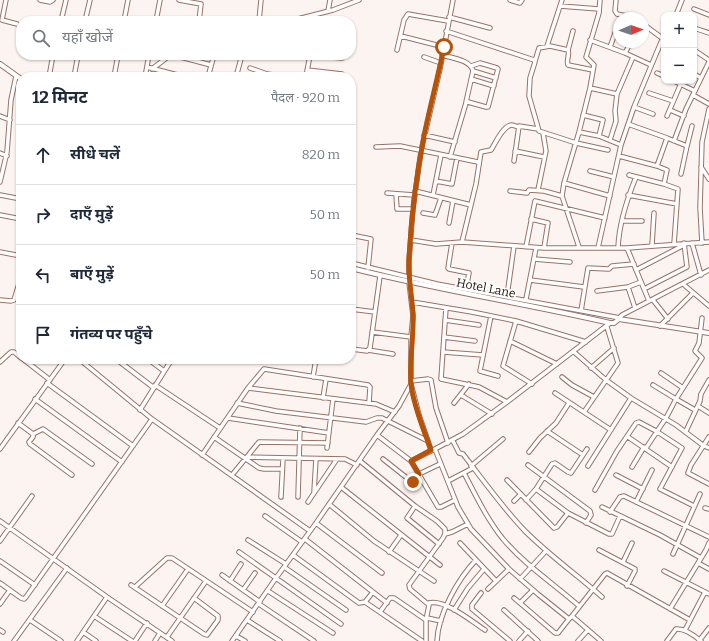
<!DOCTYPE html>
<html lang="hi">
<head>
<meta charset="utf-8">
<style>
	:root { --surface:#fff; --page:#f6f6f7; --text:#1f2937; --muted:#747a83; --line:#e0e1e3 }
	body { margin:0; font-family:Bitter,"Noto Sans Devanagari",serif; background:var(--page); color:var(--text) }
	.controls { position:absolute; right:12px; top:12px; display:grid; overflow:hidden; border-radius:8px; box-shadow:0 1px 3px #0004 }
	.controls button { width:36px; height:36px; display:grid; place-items:center; padding:0; border:0; border-bottom:1px solid var(--line); background:var(--surface); color:var(--text); font:20px sans-serif }
	.compass { position:absolute; left:613px; top:12px; width:36px; height:36px; border-radius:50%; background:var(--surface); box-shadow:0 1px 3px #0004; rotate:88deg }
	.stop { position:absolute; width:12px; height:12px; margin:-9px; border:3px solid #b45309; border-radius:50%; background:#fff }
	.stop.end { background:#b45309; border-color:#fff; box-shadow:0 1px 4px #0008 }
	.list { margin:0; padding:0; list-style:none }
	h2 { display:flex; justify-content:space-between; align-items:center; height:52px; margin:0; padding:0 16px; font-size:17px }
	h2 small { font-size:13px; font-weight:400; color:var(--muted) }
	.list li { display:grid; grid-template-columns:26px 1fr auto; gap:12px; align-items:center; box-sizing:border-box; height:60px; padding:0 16px; border-top:1px solid var(--line) }
	.list b { display:block; font-size:15px; white-space:nowrap }
	.list em { font-size:13px; font-style:normal; color:var(--muted) }
	.icon { flex:none; width:22px; height:22px; fill:none; stroke:currentColor; stroke-width:2; stroke-linecap:round; stroke-linejoin:round }
	.map { position:relative; flex:none; width:709px; height:641px; overflow:hidden }
	.search { position:absolute; background:var(--surface); box-shadow:0 1px 3px #0004; left:16px; top:16px; width:340px; height:44px; display:flex; align-items:center; gap:10px; box-sizing:border-box; padding:0 14px; border-radius:16px; color:var(--muted); font-size:15px }
	.panel { position:absolute; background:var(--surface); box-shadow:0 1px 3px #0004; left:16px; top:72px; width:340px; height:292px; border-radius:16px }
	.map>svg:first-child { display:block }
	.lines { fill:none; stroke-linecap:round; stroke-linejoin:round }
	.minor-casing { stroke:#977368; stroke-width:5.5 }
	.tertiary-casing { stroke:#977368; stroke-width:6 }
	.minor { stroke:#fff; stroke-width:3.5 }
	.tertiary { stroke:#fff; stroke-width:4 }
	.route { stroke:#b45309; stroke-width:5 }
	.labels { text-anchor:middle; stroke-width:3.5; stroke-linejoin:round; paint-order:stroke }
	.street-label { font-size:12px; fill:#20130e; stroke:#fff }
</style>
</head>
<body>
<div class="map">
<svg width="709" height="641" viewBox="0 0 709 641">
	<rect width="100%" height="100%" fill="#fcf4f1"/>
	<g class="lines">
		<!-- minor casing -->
		<g class="minor-casing">
			<path id="minor" d="M6,0L2,20L17,24
				M40,0L50,2L53,0
				M179,0L201,4L199,21
				M510,0L520,3L522,0
				M616,0L615,11L617,14L636,18
				M560,6L599,9
				M694,9L709,15
				M328,11L330,0
				M676,15L682,0
				M449,17L490,28
				M61,21L66,0
				M85,21L90,0
				M124,21L128,0
				M156,21L160,0
				M259,21L261,0
				M290,21L333,10L359,0
				M643,24L662,38
				M694,28L709,33
				M446,31L534,60L535,62L530,78L529,96L539,131L576,143L608,150
				M401,36L444,47
				M590,40L625,53L651,65
				M547,46L562,0
				M610,47L619,22
				M397,50L404,20L408,14L448,21
				M568,50L573,31
				M694,50L709,60
				M625,53L631,42
				M310,55L342,58
				M442,55C452,58 471,60 473,71L466,102
				M424,57L441,63
				M535,61L539,48L550,46L568,50C570,54 566,60 568,65L593,70
				M147,67L185,77
				M250,68L267,74L286,77
				M152,69L169,56L173,55L211,65
				M307,70L342,74
				M473,71L496,78
				M657,73L664,76
				M694,74L701,78
				M49,77L53,55
				M74,77L78,55
				M114,77L118,55
				M145,77L149,55
				M208,77L214,55
				M236,77L242,55
				M306,77L310,55
				M471,79L494,86
				M674,81L695,91
				M590,88L617,94
				M649,93L673,101
				M693,95L709,104
				M634,107L653,114
				M670,110L684,116
				M583,115L603,120L599,136
				M0,116L10,120
				M667,116L682,81
				M628,124L667,138
				M579,132L599,136L621,145
				M424,135L455,142
				M610,140L616,121L615,111L617,94L633,57
				M674,141L686,109L709,62
				M687,146L692,126
				M376,147L400,146L478,162
				M515,151L544,157
				M0,153L7,156
				M619,156L657,166
				M450,157L466,103L468,102L486,107H488L498,69L497,68L480,63L471,66
				M514,161L519,126L538,129
				M701,167L709,179
				M590,171L614,177
				M629,175L664,184
				M436,181L452,184L457,158
				M0,182L7,152L11,100L16,76
				M564,183L610,196
				M538,190L546,151L543,133
				M415,191L471,205
				M510,191L527,193L529,190L544,191L562,196
				M387,193L414,195
				M396,194L397,209H413
				M0,195L21,199
				M433,195L441,155
				M628,195L677,204
				M423,213L435,215L441,198
				M0,215L21,219
				M531,219L548,223L544,248
				M622,221H642
				M449,223L453,201
				M351,235L371,239L368,268
				M411,240L436,244L462,242L544,248H627L709,242
				M462,242L476,184L481,152L491,150C495,144 503,125 512,125C513,125 518,127 518,127
				M452,243L448,268L449,269L469,273L466,289
				M692,243L701,275
				M702,243L700,208L702,142L709,109
				M674,244L678,189L664,184L667,170L657,166L667,138L687,146L681,174
				M652,245L654,213
				M526,247L535,201L605,218
				M579,247L562,196L564,183L579,132L590,88L594,65L586,57L599,13L600,0
				M598,248L621,145L634,107L664,35
				M618,248C619,223 627,199 636,177
				M627,248L649,301
				M0,252L21,256
				M534,259L570,262
				M351,263L437,284L620,318
				M636,270L684,245
				M530,280L584,287
				M683,284L709,306
				M628,287L635,308
				M644,289L687,267L684,243
				M597,291L628,287L641,282
				M507,296L514,246
				M526,299L536,248
				M0,300L11,301L14,300L21,277
				M653,300L668,319
				M412,302L472,312L516,321L586,342
				M446,308L441,379L479,387L507,402L610,323
				M351,309L375,312
				M581,311L588,268L609,269L612,266L634,264
				M491,316L480,371L498,376
				M619,318L622,315L709,270
				M445,320L479,325
				M516,321L503,366L532,384
				M660,326L693,293
				M372,332L411,337
				M444,337L475,341
				M510,341L557,364
				M352,349L367,351L370,348L380,276
				M368,350L393,354
				M443,352L483,355
				M574,352L606,380L631,398L676,425L704,446L709,448
				M23,359L50,380
				M79,359L152,419L310,531
				M116,359L154,388
				M148,359L164,371
				M0,362L11,352H14L21,358
				M85,364L89,359
				M591,368L614,348
				M661,373L683,388
				M313,377L316,359
				M562,377L572,385L594,397
				M411,381L428,379L431,380L436,408L448,443
				M47,383L133,446
				M155,385L220,428
				M653,385L676,399L702,358L695,351L699,343L702,318
				M248,388L376,404L395,412
				M555,393L611,430
				M461,395L492,414
				M323,398L326,379
				M35,399L122,462
				M237,403L276,411L366,422L377,418H382L428,441
				M454,403L469,384
				M698,406L709,413
				M140,410L172,359
				M584,412L618,363L607,327
				M228,418L329,433
				M18,423L33,434V437L29,442L30,444L72,475
				M547,431L583,455
				M686,431L700,401L701,394L709,380
				M33,434L43,429L92,464
				M377,435L411,461L435,449L458,507L471,529L509,569L539,595L569,619L572,616L601,641
				M214,437L259,468L264,469H282
				M628,437L672,467
				M709,437L691,465L688,473L709,484
				M453,441L459,453L463,454C483,480 502,507 525,531C549,555 577,575 602,597
				M327,448L333,399
				M646,448L666,418L676,399L695,410
				M0,449L65,359
				M435,449L463,434L507,402
				M431,450L419,415L411,384V337L413,316L409,282V260L413,209L421,151L440,69L453,0
				M529,452L540,438L556,423L569,403
				M202,455L248,388L264,369L368,385L370,387L369,403
				M247,457L345,459L357,465
				M383,459L412,482L419,474L440,464
				M360,461L415,506L437,521L445,529V534L443,538L409,585L410,589L429,605L426,620V641
				M411,461L438,507H441L455,500
				M528,465L590,511L591,515L586,523
				M471,466L503,439
				M588,466L631,398
				M632,467L644,447
				M464,473C476,496 487,519 503,539C525,565 554,584 579,606
				M232,475L259,442L328,443
				M616,475L643,489
				M507,480L554,528L557,527L568,513
				M448,481L473,468
				M341,487L440,565
				M536,489L568,513L609,534H612L620,516
				M595,490L617,451L636,423L639,422L656,431L682,448L660,489L694,506
				M314,492L316,459
				M281,497L283,459
				M298,497L300,428
				M526,500L536,489L552,464L555,463L568,472L571,473L587,449
				M514,501L521,494
				M308,502L337,459
				M636,502L652,470
				M329,504L374,541L434,581
				M415,506L407,518L439,544
				M602,507L660,535L701,558
				M705,508L709,509
				M610,512L620,497L624,496L709,537
				M265,516L302,542
				M0,521L107,597L172,641
				M316,523L382,573
				M445,534L452,532L468,524
				M305,539L387,603
				M248,540L286,564
				M0,541L32,496
				M460,543L496,581
				M599,550L635,569V571L627,586
				M239,552L341,624
				M389,552L401,535
				M673,554L700,494
				M293,555L359,603L365,602L373,592
				M0,561L35,585
				M623,562L632,543
				M698,563L709,569
				M284,567L346,610
				M664,571L709,594
				M222,575L260,602
				M520,579L546,551
				M230,581L241,564
				M0,583L21,598L24,599L26,597L152,419
				M131,585L204,634L207,635L218,620V616L194,598
				M135,587L167,558H172L253,612
				M488,589L509,569
				M243,590L255,573
				M533,590L520,603L555,633H558L569,619
				M268,591L333,633
				M481,593L472,605V609L510,641
				M514,598L520,603
				M365,602L422,641
				M429,603C445,599 471,621 485,630
				M0,604L10,590
				M259,604L314,641
				M162,606L188,569
				M670,609L706,550L709,543
				M454,610L468,588L484,569
				M504,610L538,641
				M380,612L390,598H394L426,620
				M94,616L132,641
				M572,616L605,574L607,573L690,620
				M427,618L441,621
				M30,620L61,641
				M247,620L280,641
				M0,630L3,632
				M685,630L705,592
				M83,632L96,641
				M236,636L245,641
				M167,637L206,581
				M14,641L67,568
				M77,641L107,597
				M135,641L147,623
				M155,641L160,633
				M232,641L276,578L316,523L377,435L399,406L411,384
				M437,641C438,614 458,579 476,560
				M519,641L528,631
				M578,641L588,630
				M667,641L676,629C685,628 694,635 701,641
				M699,641L709,628"/>
		</g>
		<!-- tertiary casing -->
		<g class="tertiary-casing">
			<path id="tertiary" d="M0,64L21,79
				M351,268C437,290 524,303 610,323H614L619,319L709,333"/>
		</g>
		<!-- minor -->
		<use href="#minor" class="minor"/>
		<!-- tertiary -->
		<use href="#tertiary" class="tertiary"/>
	</g>
	<g class="lines">
		<!-- route -->
		<path class="route" d="M413,482L419,474L411,461L431,450C424,430 413,405 411,384C409,361 414,337 413,314C412,296 408,278 409,260C411,218 416,177 424,136C430,106 438,77 444,47"/>
	</g>
	<g class="labels">
		<!-- street labels -->
		<g class="street-label">
			<text transform="translate(486 288) rotate(11)" y="4">Hotel Lane</text>
		</g>
	</g>
</svg>
<div class="controls">
<button>+</button>
<button>−</button>
</div>
<svg class="compass" viewBox="-18 -18 36 36"><path d="M0-13l5 13h-10z" fill="#e53935"/><path d="M0 13l5-13h-10z" fill="#747a83"/></svg>
<div class="stop" style="left:444px;top:47px"></div>
<div class="stop end" style="left:413px;top:482px"></div>
<div class="search"><svg class="icon" aria-label="search" viewBox="0 0 24 24"><circle cx="10" cy="10" r="6"/><path d="M15 15l6 6"/></svg>यहाँ खोजें</div>
<section class="panel">
<h2>12 मिनट<small>पैदल · 920 m</small></h2>
<ul class="list">
<li><svg class="icon" aria-label="ahead" viewBox="0 0 24 24"><path d="M12 20V5M6 11l6-6 6 6"/></svg><div><b>सीधे चलें</b></div><em>820 m</em></li>
<li><svg class="icon" aria-label="right" viewBox="0 0 24 24"><path d="M7 20v-9h11M14 6l5 5-5 5"/></svg><div><b>दाएँ मुड़ें</b></div><em>50 m</em></li>
<li><svg class="icon" aria-label="left" viewBox="0 0 24 24"><path d="M17 20v-9H6M10 6l-5 5 5 5"/></svg><div><b>बाएँ मुड़ें</b></div><em>50 m</em></li>
<li><svg class="icon" aria-label="arrive" viewBox="0 0 24 24"><path d="M6 21V4h12l-3 4 3 4H6"/></svg><div><b>गंतव्य पर पहुँचे</b></div></li>
</ul>
</section>
</div>
</body>
</html>
